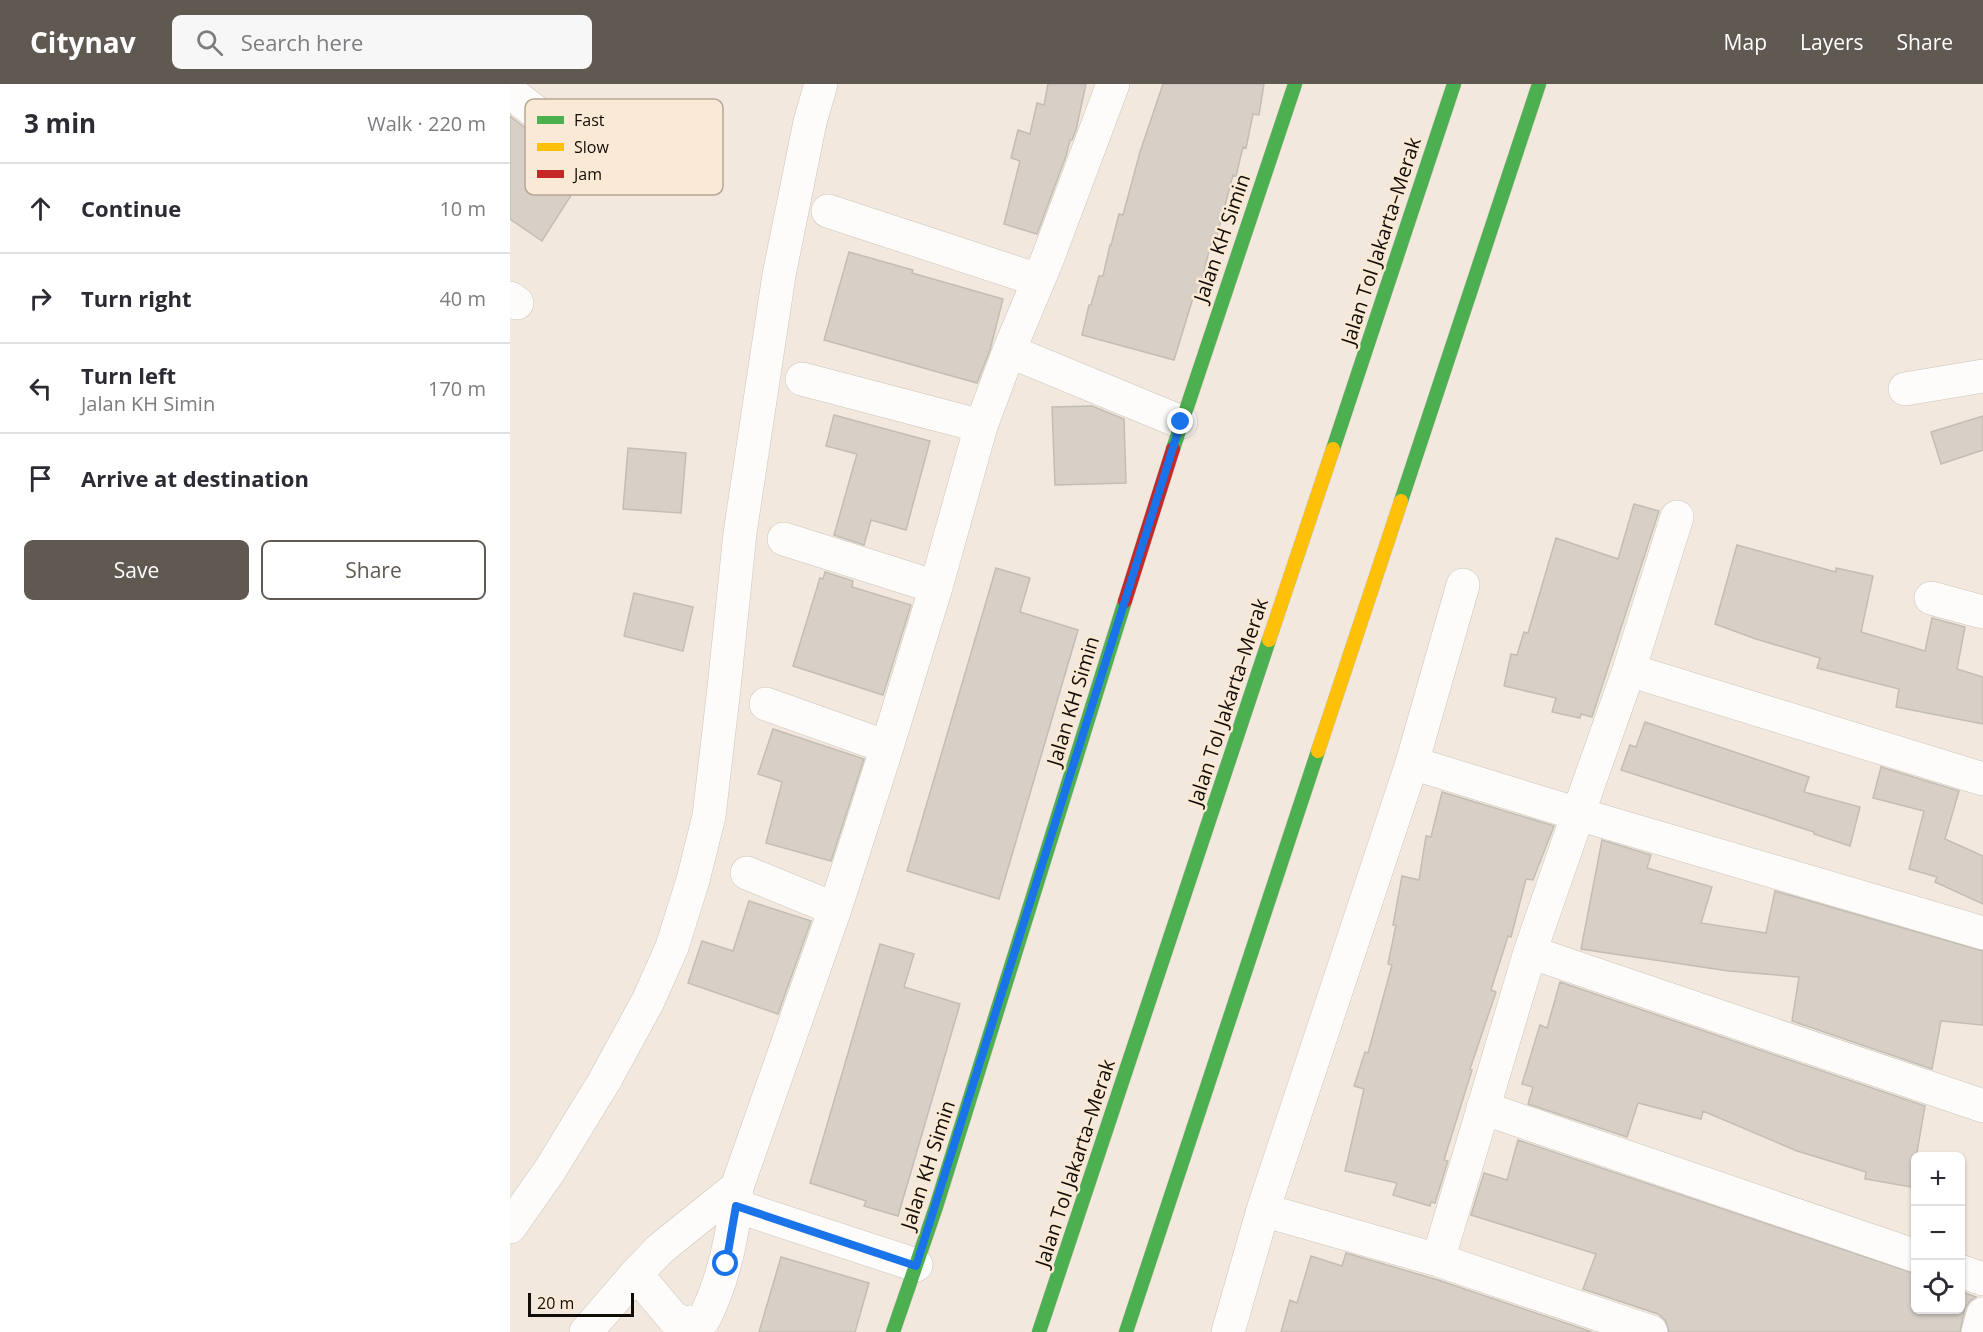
<!DOCTYPE html>
<html lang="en">
<head>
<meta charset="utf-8">
<style>
	:root { --surface:#fff; --page:#f7f7f7; --text:#2b2b33; --muted:#7c7c81; --line:#e1e1e2; --accent:#605951 }
	body { margin:0; font-family:"Open Sans",sans-serif; background:var(--page); color:var(--text) }
	.controls { position:absolute; right:18px; bottom:18px; display:grid; overflow:hidden; border-radius:9px; box-shadow:0 2px 4px #0004 }
	.controls button { width:54px; height:54px; display:grid; place-items:center; padding:0; border:0; border-bottom:2px solid var(--line); background:var(--surface); color:var(--text); font:30px sans-serif }
	.scale { position:absolute; left:18px; bottom:15px; width:106px; box-sizing:border-box; padding-left:6px; border:3px solid #110c06; border-top:0; font-size:16px; line-height:21px; white-space:nowrap; color:#110c06; -webkit-text-stroke:4px #fae9d5; paint-order:stroke }
	.stop { position:absolute; width:18px; height:18px; margin:-14px; border:4px solid #1a73e8; border-radius:50%; background:#fff }
	.stop.end { background:#1a73e8; border-color:#fff; box-shadow:0 2px 6px #0008 }
	.list { margin:0; padding:0; list-style:none }
	h2 { display:flex; justify-content:space-between; align-items:center; height:78px; margin:0; padding:0 24px; font-size:26px }
	h2 small { font-size:20px; font-weight:400; color:var(--muted) }
	.list li { display:grid; grid-template-columns:39px 1fr auto; gap:18px; align-items:center; box-sizing:border-box; height:90px; padding:0 24px; border-top:2px solid var(--line) }
	.list b { display:block; font-size:22px; white-space:nowrap }
	.list p { margin:0; font-size:20px; white-space:nowrap; color:var(--muted) }
	.list em { font-size:20px; font-style:normal; color:var(--muted) }
	.actions { display:flex; gap:12px; padding:18px 24px }
	.actions a { flex:1; padding:14px 0; border:2px solid var(--accent); border-radius:9px; text-align:center; font-size:21px; color:var(--accent) }
	.actions .main { background:var(--accent); color:#fff }
	.icon { flex:none; width:33px; height:33px; fill:none; stroke:currentColor; stroke-width:2; stroke-linecap:round; stroke-linejoin:round }
	.map { position:relative; flex:none; width:1473px; height:1248px; overflow:hidden }
	header { display:flex; align-items:center; gap:36px; box-sizing:border-box; height:84px; padding:0 30px; background:var(--accent); color:#fff }
	header strong { font-size:28px }
	nav { display:flex; gap:33px; margin-inline-start:auto; font-size:21px }
	.search { width:420px; height:54px; background:var(--page); display:flex; align-items:center; gap:15px; box-sizing:border-box; padding:0 21px; border-radius:9px; color:var(--muted); font-size:22px }
	main { display:flex }
	aside { flex:1; background:var(--surface) }
	.map>svg:first-child { display:block }
	.building { fill:#d8d0c7; stroke:#c4bdb4; stroke-width:1.5 }
	.lines { fill:none; stroke-linecap:round; stroke-linejoin:round }
	.street-casing { stroke:#ccc4bc; stroke-width:34 }
	.fast-casing { stroke:#ccc4bc; stroke-width:15 }
	.slow-casing { stroke:#ccc4bc; stroke-width:15 }
	.jam-casing { stroke:#ccc4bc; stroke-width:15 }
	.street { stroke:#fdfcfa; stroke-width:33 }
	.fast { stroke:#4caf50; stroke-width:14 }
	.slow { stroke:#ffc107; stroke-width:14 }
	.jam { stroke:#c62828; stroke-width:14 }
	.route { stroke:#1a73e8; stroke-width:8 }
	.labels { text-anchor:middle; stroke-width:5; stroke-linejoin:round; paint-order:stroke }
	.street-label { font-size:20px; fill:#110c06; stroke:#fae9d5 }
	.key { fill:#fae9d5; stroke:#b4a797; stroke-width:1.5 }
	.key-label { font-size:16px; fill:#110c06 }
</style>
</head>
<body>
<header>
<strong>Citynav</strong>
<div class="search"><svg class="icon" aria-label="search" viewBox="0 0 24 24"><circle cx="10" cy="10" r="6"/><path d="M15 15l6 6"/></svg>Search here</div>
<nav><a>Map</a><a>Layers</a><a>Share</a></nav>
</header>
<main>
<aside>
<h2>3 min<small>Walk · 220 m</small></h2>
<ul class="list">
<li><svg class="icon" aria-label="ahead" viewBox="0 0 24 24"><path d="M12 20V5M6 11l6-6 6 6"/></svg><div><b>Continue</b></div><em>10 m</em></li>
<li><svg class="icon" aria-label="right" viewBox="0 0 24 24"><path d="M7 20v-9h11M14 6l5 5-5 5"/></svg><div><b>Turn right</b></div><em>40 m</em></li>
<li><svg class="icon" aria-label="left" viewBox="0 0 24 24"><path d="M17 20v-9H6M10 6l-5 5 5 5"/></svg><div><b>Turn left</b><p>Jalan KH Simin</p></div><em>170 m</em></li>
<li><svg class="icon" aria-label="arrive" viewBox="0 0 24 24"><path d="M6 21V4h12l-3 4 3 4H6"/></svg><div><b>Arrive at destination</b></div></li>
</ul>
<div class="actions"><a class="main">Save</a><a>Share</a></div>
</aside>
<div class="map">
<svg width="1473" height="1248" viewBox="0 0 1473 1248">
	<rect width="100%" height="100%" fill="#f2e8dd"/>
	<!-- building -->
	<path class="building" d="M538,0H576L566,46L562,56H560L556,72L527,150L494,140L510,77L501,74L508,46L520,50L527,19L534,21Z
		M653,0H754L749,31L743,30L736,64L733,63L726,92L723,91L707,152L703,151L687,215L683,214L664,276L572,251L579,221H581L589,192H593L600,161H601L609,130L613,131L630,68Z
		M0,32L39,62L48,66L58,64L81,80L32,157L0,135Z
		M339,168L403,186L402,189L493,215L480,266L467,299L314,256Z
		M582,322L614,335L616,399L545,401L542,323Z
		M324,331L420,357L396,446L361,436L354,461L324,451L347,370L316,362Z
		M1473,332V366L1431,380L1421,348Z
		M118,364L176,369L171,429L113,425Z
		M1124,420L1149,427L1082,633L1071,630L1070,634L1042,628L1046,614L994,602L1001,570L1007,571L1014,548L1018,549L1046,454L1108,475Z
		M1227,461L1326,488V484L1363,492L1351,548L1415,567L1422,534L1455,543L1447,585L1473,593V640L1386,623L1389,605L1307,584L1310,574L1246,555L1205,540Z
		M486,484L520,494L510,528L568,546L489,815L397,787Z
		M315,488L343,497L342,503L401,521L373,611L283,582L310,494L313,495Z
		M124,509L183,523L173,567L114,552Z
		M1135,638L1299,693L1294,708L1350,723L1340,762L1304,750V748L1111,686L1120,661L1126,663Z
		M263,645L354,675L321,777L256,759L272,698L248,690Z
		M1371,683L1449,707L1435,755L1473,772V820L1425,798L1427,793L1399,785L1414,727L1363,714Z
		M932,708L1044,742L1023,796L1016,795L1001,853L998,852L981,906L986,908L960,985L962,986L934,1076L938,1077L925,1119L921,1118L920,1122L883,1111L887,1099L835,1087L854,1005L844,1002L855,968L858,969L882,881L878,880L886,841H883L892,792L909,796L916,752L921,753Z
		M1092,756L1141,771L1137,784L1202,803L1191,839L1256,849L1265,807L1473,867V941L1431,937L1422,985L1282,937L1289,893L1219,887L1071,865Z
		M239,817L301,837L268,930L178,899L192,857L223,867Z
		M370,860L404,870L394,903L450,920L388,1132L354,1122L356,1117L300,1099Z
		M1050,898L1415,1022L1401,1103L1355,1095L1356,1088L1287,1067L1193,1027L1191,1035L1128,1019L1117,1053L1018,1020L1023,1003L1012,1000L1030,941L1037,944Z
		M1008,1056L1406,1190V1226H1450V1207L1466,1213L1460,1217L1455,1224L1450,1248H1159L1155,1236L1148,1230L1073,1205L1086,1170L961,1131L974,1089L997,1096Z
		M836,1169L928,1196L1082,1248H771L780,1216L787,1219L801,1172L832,1182Z
		M271,1173L359,1199L345,1248H249Z"/>
	<g class="lines">
		<!-- street casing -->
		<g class="street-casing">
			<path id="street" d="M0,8L50,47
				M318,127L528,196
				M0,214L7,219
				M499,267L671,338
				M292,295L471,342
				M1395,305L1473,292
				M274,455L426,503
				M1421,514L1473,528
				M1119,586L1473,695
				M256,620L377,663
				M902,679L1068,730L1119,586L1167,433
				M237,789L325,825
				M1020,868L1473,1022
				M973,1024L1406,1172
				M226,1122L406,1181
				M753,1126L902,679L953,501
				M0,1143L40,1086L95,996L138,917L162,863L183,796L199,732L214,604L230,449L269,191L300,38L311,0
				M1450,1187L1473,1195
				M126,1190L164,1235L179,1240L194,1235C215,1193 224,1149 227,1103
				M76,1248L126,1190L150,1165L227,1103L325,825L377,663L426,503L471,342L499,267L537,176L603,0
				M718,1248L753,1126L928,1176
				M1141,1248L928,1176L1020,868L1068,730L1473,849
				M1468,1248L1473,1230"/>
		</g>
		<!-- fast casing -->
		<g class="fast-casing">
			<path id="fast" d="M663,365L785,0
				M823,365L944,0
				M891,417L1029,0
				M383,1248L426,1123L615,517
				M529,1248L759,556
				M616,1248L808,667"/>
		</g>
		<!-- slow casing -->
		<g class="slow-casing">
			<path id="slow" d="M759,556L823,365
				M808,667L891,417"/>
		</g>
		<!-- jam casing -->
		<g class="jam-casing">
			<path id="jam" d="M615,517L663,365"/>
		</g>
		<!-- street -->
		<use href="#street" class="street"/>
		<!-- fast -->
		<use href="#fast" class="fast"/>
		<!-- slow -->
		<use href="#slow" class="slow"/>
		<!-- jam -->
		<use href="#jam" class="jam"/>
	</g>
	<g class="lines">
		<!-- route -->
		<path class="route" d="M216,1180L226,1122L406,1182L671,338"/>
	</g>
	<g class="labels">
		<!-- street labels -->
		<g class="street-label">
			<text transform="translate(712 154) rotate(-71)" y="7">Jalan KH Simin</text>
			<text transform="translate(871 157) rotate(-72)" y="7">Jalan Tol Jakarta–Merak</text>
			<text transform="translate(563 617) rotate(-73)" y="7">Jalan KH Simin</text>
			<text transform="translate(718 618) rotate(-72)" y="7">Jalan Tol Jakarta–Merak</text>
			<text transform="translate(565 1079) rotate(-72)" y="7">Jalan Tol Jakarta–Merak</text>
			<text transform="translate(418 1081) rotate(-72)" y="7">Jalan KH Simin</text>
		</g>
	</g>
	<!-- legend -->
	<rect x="15" y="15" width="198" height="96" rx="9" class="key"/>
	<rect x="27" y="32" width="27" height="8" fill="#4caf50"/>
	<rect x="27" y="59" width="27" height="8" fill="#ffc107"/>
	<rect x="27" y="86" width="27" height="8" fill="#c62828"/>
	<g class="key-label">
		<text x="64" y="42">Fast</text>
		<text x="64" y="69">Slow</text>
		<text x="64" y="96">Jam</text>
	</g>
</svg>
<div class="controls">
<button>+</button>
<button>−</button>
<button><svg class="icon" aria-label="locate" viewBox="0 0 24 24"><circle cx="12" cy="12" r="6"/><path d="M12 2v4M12 18v4M2 12h4M18 12h4"/></svg></button>
</div>
<div class="scale">20 m</div>
<div class="stop" style="left:216px;top:1180px"></div>
<div class="stop end" style="left:671px;top:338px"></div>
</div>
</main>
</body>
</html>
